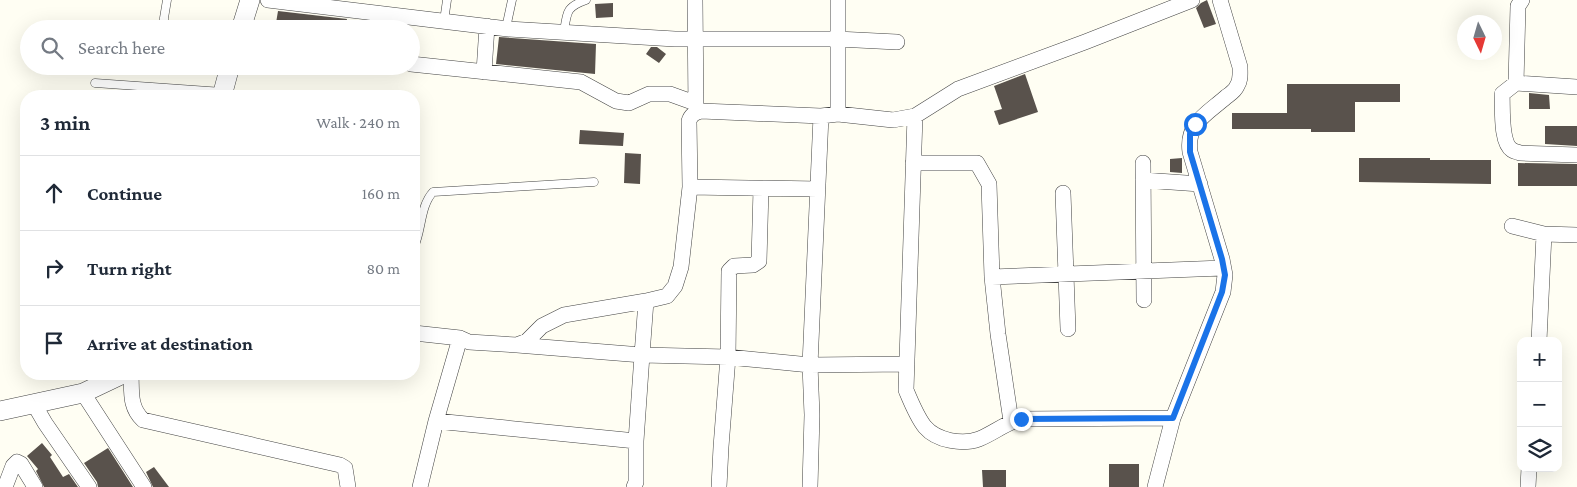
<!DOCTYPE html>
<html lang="en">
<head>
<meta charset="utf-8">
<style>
	:root { --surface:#fff; --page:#f2f2f3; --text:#1f2937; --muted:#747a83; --line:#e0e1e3 }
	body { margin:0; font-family:"Crimson Pro",serif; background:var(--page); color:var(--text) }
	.controls { position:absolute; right:15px; bottom:15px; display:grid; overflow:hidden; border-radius:10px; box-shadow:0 5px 20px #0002 }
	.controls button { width:45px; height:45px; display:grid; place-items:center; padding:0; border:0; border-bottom:1px solid var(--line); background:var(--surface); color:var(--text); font:25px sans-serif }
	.compass { position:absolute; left:1457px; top:15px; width:45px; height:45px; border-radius:50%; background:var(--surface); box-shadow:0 5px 20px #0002; rotate:175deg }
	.stop { position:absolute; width:15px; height:15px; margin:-11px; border:4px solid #1a73e8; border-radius:50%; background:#fff }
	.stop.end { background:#1a73e8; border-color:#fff; box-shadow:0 1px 5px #0008 }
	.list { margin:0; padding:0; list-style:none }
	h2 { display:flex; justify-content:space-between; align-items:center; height:65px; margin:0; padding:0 20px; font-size:21px }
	h2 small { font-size:16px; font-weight:400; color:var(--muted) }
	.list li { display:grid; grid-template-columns:32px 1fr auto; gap:15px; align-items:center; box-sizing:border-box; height:75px; padding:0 20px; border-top:1px solid var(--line) }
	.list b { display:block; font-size:19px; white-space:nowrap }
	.list em { font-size:16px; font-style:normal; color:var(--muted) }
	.icon { flex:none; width:28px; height:28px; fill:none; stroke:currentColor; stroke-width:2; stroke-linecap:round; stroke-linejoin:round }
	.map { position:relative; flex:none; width:1577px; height:487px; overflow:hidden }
	.search { position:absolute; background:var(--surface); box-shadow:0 5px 20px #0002; left:20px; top:20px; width:400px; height:55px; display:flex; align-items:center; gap:12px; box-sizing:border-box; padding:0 18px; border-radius:28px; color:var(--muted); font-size:19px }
	.panel { position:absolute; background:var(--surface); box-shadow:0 5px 20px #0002; left:20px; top:90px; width:400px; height:290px; border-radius:20px }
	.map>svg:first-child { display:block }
	.building { fill:#59524c }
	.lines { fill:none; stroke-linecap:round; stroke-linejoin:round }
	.service-casing { stroke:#434343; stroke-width:9 }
	.minor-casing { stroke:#434343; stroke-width:16 }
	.tertiary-casing { stroke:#434343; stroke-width:20 }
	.service { stroke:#fff; stroke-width:8 }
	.minor { stroke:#fff; stroke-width:15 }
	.tertiary { stroke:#fff; stroke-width:19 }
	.route { stroke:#1a73e8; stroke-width:6 }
</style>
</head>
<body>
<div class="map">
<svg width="1577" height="487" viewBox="0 0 1577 487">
	<rect width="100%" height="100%" fill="#fffef3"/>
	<!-- building -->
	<path class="building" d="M1207,0L1216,24L1204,28L1196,8L1201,3Z
		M613,3V17L596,18L595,4Z
		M278,11L347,19L345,29H275Z
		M499,37L596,44L595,74L496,64Z
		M651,47H657L666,54L659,63L646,54Z
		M1025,74L1038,112L999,125L994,111L1002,109L994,86Z
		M1287,84H1400V102H1355V132H1311V129H1232V113H1287Z
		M1529,93L1549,95L1550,109H1529Z
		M1545,126H1577V146L1545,144Z
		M580,130L624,133L623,146L579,144Z
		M625,153L641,154L640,184L624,183Z
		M1182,158V173L1170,172V159Z
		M1359,158H1430V160H1491V184L1359,182Z
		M1518,163L1577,164V186H1518Z
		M42,443L52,455L50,457L63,477L69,474L78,487H44L36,471L38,469L27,456Z
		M108,448L133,487H98L97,482L84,463Z
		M1109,464H1139V487H1109Z
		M154,467L169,487H153L146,472Z
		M982,470H1006V487H983Z"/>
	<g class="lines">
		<!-- service casing -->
		<g class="service-casing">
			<path id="service" d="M167,0L164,18V24L171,29
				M444,21L447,0
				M506,28L512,0
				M564,32C567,12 566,7 586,0
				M95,83L223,92
				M414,247C422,230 420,206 433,192L594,182"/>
		</g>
		<!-- minor casing -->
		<g class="minor-casing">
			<path id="minor" d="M268,0L508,29L675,39H837L897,42
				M695,0L696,111
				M411,64L581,82L616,101L629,103L649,94H670L695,103
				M484,72L487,26
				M1516,83L1518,6L1522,0
				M1577,87L1516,83L1502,94C1503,107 1500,142 1512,150C1515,152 1518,152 1520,153L1577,155
				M838,114V0
				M915,116L906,390C911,402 917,417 925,427C937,441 963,445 979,439C994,433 1005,423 1021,419L1173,418
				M913,163H977L989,184L992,277L998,334L1011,421
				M1143,163L1144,300
				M1143,180L1200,184
				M690,187L818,189
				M761,189L759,261L753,265L734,266L729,271L728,357L810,365L907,364
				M1063,193L1068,329
				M1512,226L1544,234L1577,235
				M992,277L1223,268
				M646,301L642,355L728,357L721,447L719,487
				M414,333L460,338L469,342L517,345L527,341L542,326L564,315L646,301L667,296L675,286L681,267L690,187L689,121C691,115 694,113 701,111L821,116L838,114L893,120L915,116L958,89L1085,42L1192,0
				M1539,341L1544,234
				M517,345L642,355L636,441V482L634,487
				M131,374C132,391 129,407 143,420L340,465L345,468L348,487
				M83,393L144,487
				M34,404L45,423L89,487
				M436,421L636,441
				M5,487L13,466L17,462L21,464L35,487
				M420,487L436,421L460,338
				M810,487L812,415L810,365L821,116
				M1155,487L1173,418L1223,292L1225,275L1222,259L1190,152C1186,123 1207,114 1226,97C1230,94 1235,91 1237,86C1241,80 1240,74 1240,67L1220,0
				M1528,487L1529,468"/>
		</g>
		<!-- tertiary casing -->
		<g class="tertiary-casing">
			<path id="tertiary" d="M241,29L250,0
				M222,96L230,66
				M0,411L83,393L123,374"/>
		</g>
		<!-- service -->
		<use href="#service" class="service"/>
		<!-- minor -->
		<use href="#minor" class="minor"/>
		<!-- tertiary -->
		<use href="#tertiary" class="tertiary"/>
	</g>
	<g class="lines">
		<!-- route -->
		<path class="route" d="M1021,419L1173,418L1222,292L1225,275L1222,259L1190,152V134L1195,124"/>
	</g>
</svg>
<div class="controls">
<button>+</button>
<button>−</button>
<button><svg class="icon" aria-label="layers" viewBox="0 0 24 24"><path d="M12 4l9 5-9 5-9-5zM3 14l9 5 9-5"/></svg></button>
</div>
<svg class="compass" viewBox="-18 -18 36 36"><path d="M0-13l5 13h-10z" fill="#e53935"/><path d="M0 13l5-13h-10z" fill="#747a83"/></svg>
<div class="stop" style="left:1195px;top:124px"></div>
<div class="stop end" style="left:1021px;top:419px"></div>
<div class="search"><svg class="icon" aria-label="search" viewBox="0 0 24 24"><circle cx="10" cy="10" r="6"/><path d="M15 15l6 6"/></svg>Search here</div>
<section class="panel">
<h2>3 min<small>Walk · 240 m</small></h2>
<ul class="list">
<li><svg class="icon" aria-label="ahead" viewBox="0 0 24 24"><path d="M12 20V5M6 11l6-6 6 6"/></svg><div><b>Continue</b></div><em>160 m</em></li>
<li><svg class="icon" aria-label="right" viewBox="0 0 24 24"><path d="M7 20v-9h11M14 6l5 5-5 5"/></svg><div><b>Turn right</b></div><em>80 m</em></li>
<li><svg class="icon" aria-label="arrive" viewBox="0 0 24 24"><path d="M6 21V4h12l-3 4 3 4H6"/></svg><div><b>Arrive at destination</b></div></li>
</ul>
</section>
</div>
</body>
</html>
